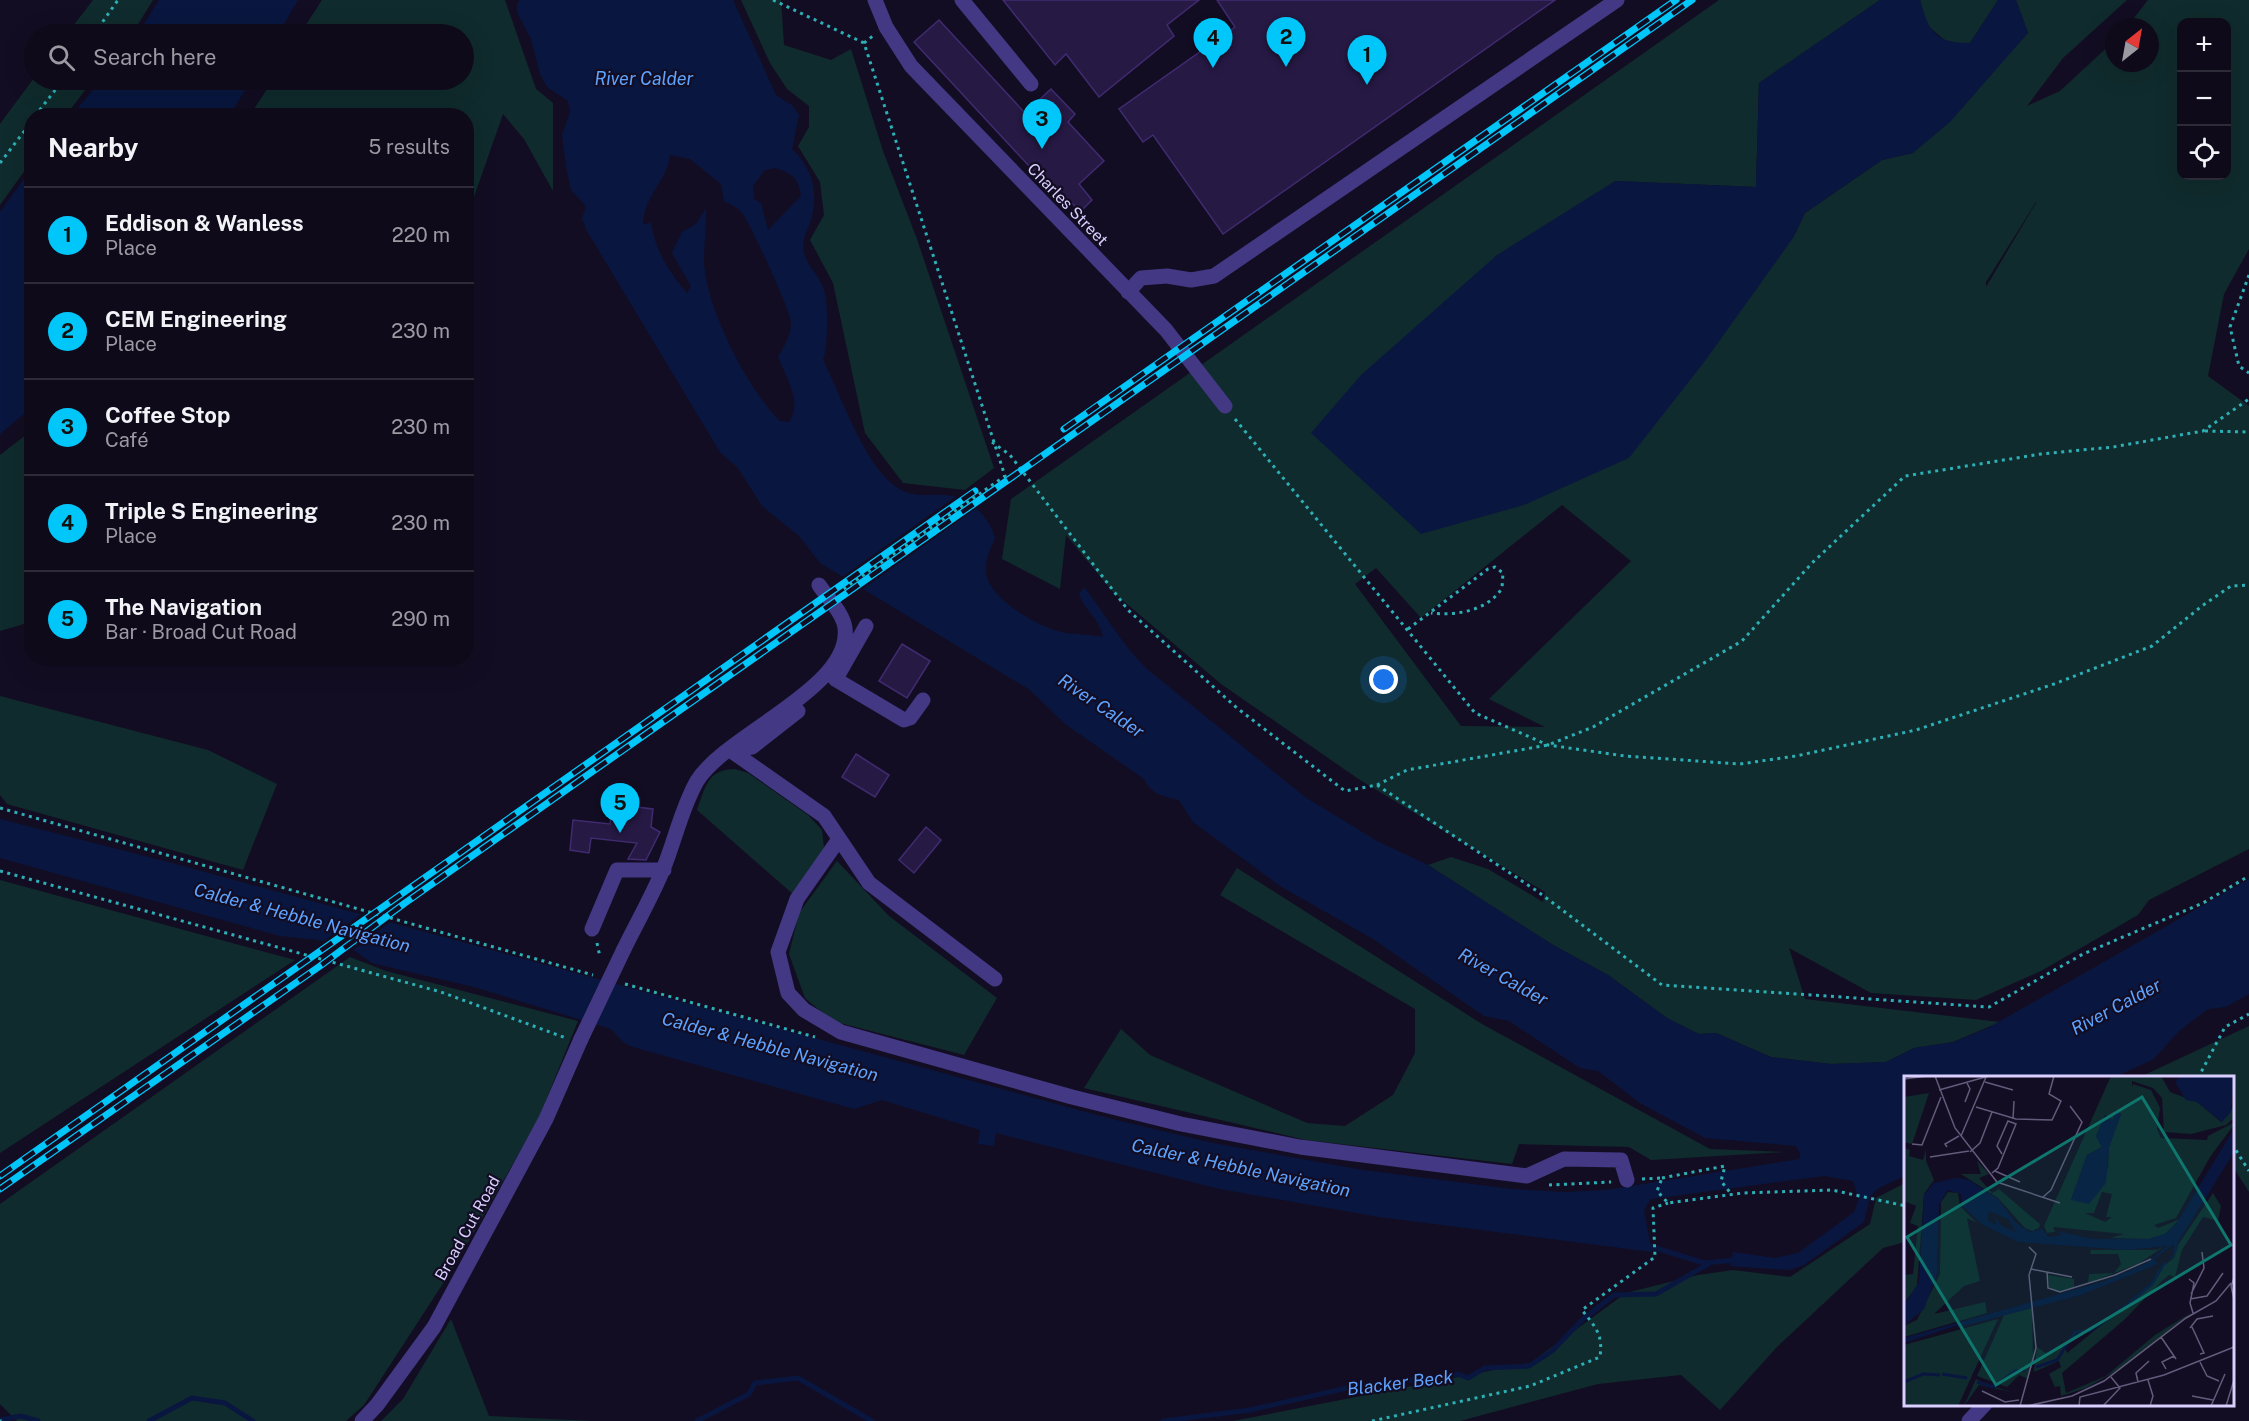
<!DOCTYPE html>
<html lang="en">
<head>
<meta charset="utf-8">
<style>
	:root { --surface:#0e0a1a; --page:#171323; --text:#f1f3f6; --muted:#9b9aa2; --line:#2e2b39; --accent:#00c6fa }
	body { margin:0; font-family:"Public Sans",sans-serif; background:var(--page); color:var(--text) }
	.controls { position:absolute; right:18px; top:18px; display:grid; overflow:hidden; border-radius:12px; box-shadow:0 6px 24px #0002 }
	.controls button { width:54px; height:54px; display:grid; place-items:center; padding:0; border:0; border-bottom:2px solid var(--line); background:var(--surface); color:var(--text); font:30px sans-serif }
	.compass { position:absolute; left:2105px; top:18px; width:54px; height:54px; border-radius:50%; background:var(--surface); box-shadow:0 6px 24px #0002; rotate:31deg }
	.you { position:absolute; left:1384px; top:680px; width:21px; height:21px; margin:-15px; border:4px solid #fff; border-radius:50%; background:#1a73e8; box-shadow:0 0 0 9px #1a73e833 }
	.badge { display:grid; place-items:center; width:39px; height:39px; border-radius:50%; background:var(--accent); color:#111; font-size:20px; font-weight:700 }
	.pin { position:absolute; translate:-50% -50px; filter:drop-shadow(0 2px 3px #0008) }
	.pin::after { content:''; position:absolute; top:32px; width:21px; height:18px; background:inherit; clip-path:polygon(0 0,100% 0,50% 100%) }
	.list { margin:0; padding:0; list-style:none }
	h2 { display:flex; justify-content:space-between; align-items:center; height:78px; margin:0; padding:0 24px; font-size:26px }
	h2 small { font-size:20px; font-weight:400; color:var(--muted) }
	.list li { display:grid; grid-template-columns:39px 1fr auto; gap:18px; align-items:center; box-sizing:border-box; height:96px; padding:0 24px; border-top:2px solid var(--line) }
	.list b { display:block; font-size:22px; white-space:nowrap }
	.list p { margin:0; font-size:20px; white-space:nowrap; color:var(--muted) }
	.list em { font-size:20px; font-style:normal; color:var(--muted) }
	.icon { flex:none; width:33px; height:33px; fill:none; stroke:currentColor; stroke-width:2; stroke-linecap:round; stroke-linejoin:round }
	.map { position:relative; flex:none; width:2249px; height:1421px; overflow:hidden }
	.search { position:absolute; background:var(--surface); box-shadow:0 6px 24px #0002; left:24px; top:24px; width:450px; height:66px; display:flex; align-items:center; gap:15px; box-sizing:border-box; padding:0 21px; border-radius:33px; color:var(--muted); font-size:22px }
	.panel { position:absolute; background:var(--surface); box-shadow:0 6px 24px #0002; left:24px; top:108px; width:450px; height:558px; border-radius:24px }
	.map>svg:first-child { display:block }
	.green { fill:#102b2d; fill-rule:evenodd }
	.water { fill:#091740; fill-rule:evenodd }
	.pier { fill:#130d23 }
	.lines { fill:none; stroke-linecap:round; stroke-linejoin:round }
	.stream { stroke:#091740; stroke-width:5 }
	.building { fill:#261944; stroke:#402b70; stroke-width:1.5 }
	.path { stroke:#2cb0b6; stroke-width:3; stroke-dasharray:3 4.5; stroke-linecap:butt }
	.minor { stroke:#423883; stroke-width:15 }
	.rail-casing { stroke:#00c6fa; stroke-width:7 }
	.rail { stroke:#130d23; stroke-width:4.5; stroke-dasharray:14; stroke-linecap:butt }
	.minor-bridge { stroke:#423883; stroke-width:15 }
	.labels { text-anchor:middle; stroke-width:4.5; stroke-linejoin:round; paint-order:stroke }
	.street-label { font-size:16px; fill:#dacfff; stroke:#130d23 }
	.water-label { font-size:18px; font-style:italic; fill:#5da3ff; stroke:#130d23 }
	.inset-river { fill:none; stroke:#091740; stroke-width:3 }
	.inset-road { fill:none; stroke:#635b7b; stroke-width:1.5 }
	.view { fill:#0f766e; fill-opacity:0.15; stroke:#0f766e; stroke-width:3 }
	.inset-edge { fill:none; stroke:#dacfff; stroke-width:3 }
</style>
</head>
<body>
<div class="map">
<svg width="2249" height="1421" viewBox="0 0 2249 1421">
	<rect width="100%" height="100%" fill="#130d23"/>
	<!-- green -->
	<path class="green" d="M93,0H153L132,34H67Z
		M322,0H505L536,89L553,103V191L524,139L503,114L467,217L466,116L250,115L273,80H464V34H300Z
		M741,0H781L784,45L831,60L851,49L883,151L917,239L994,468L965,490L903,483L865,433L833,283L810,240L824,215L820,182L798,146L809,127V106L787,89L770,63Z
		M1719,0H1880L1759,83L1756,187L1615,181L1793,238L1805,213L1882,160L1913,153L2028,33L2016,0H2127L2063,58L2027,106L2060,91L2114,41V63H2150V27H2127L2148,0H2249V249L2224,294L2208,376L2249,406V849L2149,900L2138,915L2041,971L1976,1000L1871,993L1789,948L1805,999L2000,1022L1953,1042L1914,1048L1886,1062L1831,1064L1771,1057L1716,1033L1699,1034L1667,1018L1608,975L1553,945L1428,865L1451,857L1488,869L1543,902L1545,892L1360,780L1221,684L1113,592L1066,535L1060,589L1002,559L1011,499ZM2182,22H2226V176H2182ZM2036,202V203L1986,287V282ZM1562,505L1631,561L1489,699L1545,727L1461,726L1355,584L1376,568L1421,618Z
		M1920,0H1998L1970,43H1948L1927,25Z
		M34,78L93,80L66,115L32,116L31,162L0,205V124Z
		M31,431V622L0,631V455Z
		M0,696L208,750L277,784L243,870L7,804L0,795Z
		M735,769L748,773L808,815L822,830L824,848L794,895L697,810C706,786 707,770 735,769Z
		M837,861L889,916L997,998L964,1055L832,1021L805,998L789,954L799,913Z
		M1237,868L1482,1024L1710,1149L1785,1152L1651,1160L1629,1147L1519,1144L1512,1164L1306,1140L1084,1088L1121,1029L1150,1055L1307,1123L1345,1126L1393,1095L1415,1053V1009L1220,895Z
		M0,880L295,960L0,1153Z
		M350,957L386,971L578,1021L538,1120L455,1265L364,1405L346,1421H17L0,1404V1204Z
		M2249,1026V1192L2233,1167L2232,1078L2140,1077Z
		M1905,1183V1242L1883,1248L1777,1347L1720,1410L1681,1375L1598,1384L1460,1421H1233L1530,1363L1626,1293L1698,1275L1733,1270L1790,1277L1870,1224L1876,1198Z
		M451,1319L489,1416L593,1421H381L403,1399Z"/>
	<!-- water -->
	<path class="water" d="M159,0H298L278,34H138Z
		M520,0H733L776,95L793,106L799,115L792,149C812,167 819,193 811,220C808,229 803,237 803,246C804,264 817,272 823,287C829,301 828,346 823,360C841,395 865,468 898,488C916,500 932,492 952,496C972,499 990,519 995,538C991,547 984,562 986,574C991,600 1037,626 1061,632C1075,635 1089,634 1103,637C1101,621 1084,609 1079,594L1084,587C1106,615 1122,645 1147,669L1305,797L1377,841L1428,865L1553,945L1608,975L1667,1018L1699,1034L1716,1033L1770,1057L1831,1064L1886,1062L1914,1048L1954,1042L1988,1028L2249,879V994L2226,1007L2208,1009L2179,1031L2154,1059L2115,1077L1906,1078L1905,1176L1877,1189L1870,1197L1864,1222L1804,1265L1789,1270L1730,1266L1733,1252L1775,1258L1798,1253L1854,1212L1859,1199L1853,1181L1824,1176L1651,1199L1644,1210L1652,1252L1379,1217L1220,1189L996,1133L994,1146L978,1144L980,1130L882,1100L854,1109L633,1047L623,1042L611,1029L474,987L372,963L355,951L319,940L280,936L0,858V819L172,863L1108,1118L1213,1143L1363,1170L1512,1189L1564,1192L1606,1190L1800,1159V1153L1796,1146L1705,1138L1640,1103L1598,1071L1580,1068L1509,1021L1484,1016L1373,939L1280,886L1193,822L1179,800C1163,796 1152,795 1144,779L1065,724L1030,690L820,563L799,536L762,506L738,468L720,452L587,231L582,219L586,206L571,190L566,166L562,135L570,112L568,101L547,87L540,74L531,39L517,12V4ZM670,155L690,159L721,184L724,201C730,204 739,208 743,214C752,228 791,311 791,323C791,336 784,346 778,357C786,377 803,402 789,422L780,421C748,390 704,305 704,259C704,242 707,225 706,208L696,224L682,232L672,253L691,286L687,293C669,272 655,250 651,223L643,224C644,195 668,180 670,155ZM775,168C791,172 799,179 801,196L768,230L761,203L754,199L753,186L765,170Z
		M1880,0H1920C1929,32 1935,43 1970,43L1998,0H2016L2028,33L1950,122L1913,153L1882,160L1805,213L1793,238L1705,361L1629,458L1524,505L1421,534L1311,433L1361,375L1497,255L1615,181L1756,187L1759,83Z
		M101,80H251L230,115H72Z
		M31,169V408L0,434V212Z"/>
	<!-- pier -->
	<path class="pier" d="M958,495L978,507L860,591L839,579Z
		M364,912L393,920L349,953L320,944Z"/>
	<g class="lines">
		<!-- stream -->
		<path class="stream" d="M1646,1245L1704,1263L1736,1260
			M0,1420L21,1416L38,1421
			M149,1421L192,1398L225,1403L253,1421
			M697,1421L749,1394L755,1383L798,1378L872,1421
			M1163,1421L1250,1410L1347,1388L1458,1374L1468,1378L1485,1368L1529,1366L1552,1351L1582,1320L1614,1295L1656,1294L1710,1263"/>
	</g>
	<!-- building -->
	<path class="building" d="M1003,0H1199L1167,25L1174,36L1099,97L1066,54L1055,65Z
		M1217,0H1555L1223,234L1153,135L1143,142L1119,109L1235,27Z
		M939,20L1025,113L1051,89L1075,114L1068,122L1104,161L1079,184L1092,200L1080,212L1072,203L1067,207L914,42Z
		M902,644L930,661L907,698L879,681Z
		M856,754L889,775L875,797L842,777Z
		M628,806L653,809L651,827L660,832L646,860L628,859L637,843L591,838L589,853L570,850L573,820L610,824L611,810L627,812Z
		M926,827L941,840L914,873L899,860Z"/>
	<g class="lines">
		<!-- path -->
		<path class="path" d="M773,0L864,43L1005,476L842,590
			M94,34L118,0
			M864,43L874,35
			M35,116L63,80
			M0,163L32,121
			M2249,275L2230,327L2239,366L2249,373
			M1235,419L1475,713L1548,745L1625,756L1740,764L1796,756L1916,730L2054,684L2152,646L2202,606L2231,586L2249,585
			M2205,431L2249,432
			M992,442L1010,455L1128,610L1237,708L1345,791L1377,785L1537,891L1662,985L1989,1007L2083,954L2203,903L2249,876
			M1408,629L1488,569L1495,567L1503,573L1502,588C1488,611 1455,616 1431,613
			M1377,785L1407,770L1548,745L1593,727L1742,641L1812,563L1905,476L2041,454L2113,447L2203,431L2249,399
			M0,808L593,975
			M0,871L441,992L566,1038
			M597,943L600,957
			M625,984L815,1037
			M2198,1078L2225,1027L2249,1014
			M2232,1144L2249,1171
			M1662,1178L1725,1166L1721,1181L1732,1195
			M1642,1179L1662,1178L1657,1191L1668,1203L1743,1193L1832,1190L1906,1206
			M1549,1185L1611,1182
			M0,1420L1,1421
			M1372,1421L1530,1386L1600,1357C1603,1334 1596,1328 1582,1310L1655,1257L1653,1208L1668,1203"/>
		<!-- minor -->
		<path class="minor" d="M875,0L886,27L911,66L1166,330L1225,406
			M962,0L1031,84
			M1128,292L1141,278L1167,276L1191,280L1214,276L1617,0
			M838,675L866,626
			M835,679L904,720L910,718L923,700
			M730,750L824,816L869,883L995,979
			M733,750L752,747L798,711
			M839,839L797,899L778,952L788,993L804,1010L841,1032L1072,1097L1181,1124L1300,1147L1527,1176L1564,1159L1621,1160L1627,1180
			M592,929L617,870H664
			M624,949C637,922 653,895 664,867C675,840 682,807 697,781C726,734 852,688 845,628C843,613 827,597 819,585
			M362,1421L377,1405L434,1327L546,1119L581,1039
			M1969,1421L1985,1404"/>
		<!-- rail casing -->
		<g class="rail-casing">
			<path id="rail" d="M1064,429L1676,0
				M0,1176L975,491
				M0,1189L320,966L405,903L1692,0"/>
		</g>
		<!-- rail -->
		<use href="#rail" class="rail"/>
		<!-- minor-bridge -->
		<path class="minor-bridge" d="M581,1039L624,949"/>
	</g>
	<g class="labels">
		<!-- street labels -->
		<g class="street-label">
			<text transform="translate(1068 204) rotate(46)" y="6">Charles Street</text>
			<text transform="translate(467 1228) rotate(-61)" y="6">Broad Cut Road</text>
		</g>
		<!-- water labels -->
		<g class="water-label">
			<text x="644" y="85">River Calder</text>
			<text transform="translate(1101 706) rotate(34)" y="6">River Calder</text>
			<text transform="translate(302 918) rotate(15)" y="6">Calder &amp; Hebble Navigation</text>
			<text transform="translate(1503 977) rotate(29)" y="6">River Calder</text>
			<text transform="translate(2116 1007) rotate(-28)" y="6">River Calder</text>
			<text transform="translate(770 1047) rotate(15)" y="6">Calder &amp; Hebble Navigation</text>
			<text transform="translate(1241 1168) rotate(12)" y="6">Calder &amp; Hebble Navigation</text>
			<text transform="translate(1400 1383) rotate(-7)" y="6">Blacker Beck</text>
		</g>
	</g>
	<!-- overview -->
	<g transform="translate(1904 1076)">
		<rect width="330" height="330" fill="#130d23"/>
		<path d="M207,0H257L266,16L293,26L317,46L330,30V42L322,49L287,58L260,56L258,22L249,12L228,5V11L229,8L247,14L256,32L253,53L257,62L303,64L304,60L329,47V50L306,81L272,142L250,149L254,152L276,143L261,158L245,163L206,162L220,158L149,151L151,156L143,157L140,150ZM212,34L217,38L205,71L204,92L167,124L183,79L198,71L192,60L201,40L209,44ZM198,116L208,118L202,141H208L201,146L181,137H190ZM25,17L8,68L0,66V21ZM0,72L6,74L5,80L19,84L22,74V85L30,104L20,118L13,210L0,227V199L9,198L14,150L6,147L12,130L0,125ZM73,85L85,98L75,102L88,117L95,113L136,148L135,152L128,155L121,152L94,122L57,98H77ZM44,116L54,117L56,130L73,147L63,142L76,205L60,210L30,238L81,226L83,237L0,261V250L13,244L36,198L37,126ZM309,117L317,130L314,145L299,141L278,174L271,201L265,199L257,206L220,244L158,297L162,317L202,300L251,259L288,236L214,294L182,312L157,320L156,310L151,311L145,298L157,291L155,285L130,296L133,271L143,278L160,269L163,277L248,208L254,194L270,182L274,169ZM261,170L234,188L184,207L185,198L210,197L217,188L214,178H186L187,174H253ZM144,199L170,203V211L154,216L145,211ZM128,232L129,285L124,303L115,299L103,311L73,300L100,239ZM94,243L54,330H0V269ZM72,303L84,309L108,316L75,309L60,330Z" fill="#102b2d" fill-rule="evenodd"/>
		<path d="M276,0H330L327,36L318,46L293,26L282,24L271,6ZM212,34L217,38L205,71L202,107L185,128L167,124L183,79L198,71L192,60L201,39L209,44ZM330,53V76L273,168L274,172L269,182L263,185L269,179L270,168L250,183L254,188L177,219L53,252L54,249L0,267V262L201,205L241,188L263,170L222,174L114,166L79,149L58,130L57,118L44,114L35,128L33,198L20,233L0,250V229L15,206L20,119L30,107L52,102L65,104L94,123L112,147L126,156L138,153L145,161L158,159L153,155L189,163H245L261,158L272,148ZM85,135L105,144L112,156L98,150L90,139L93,149L84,144Z" fill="#091740" fill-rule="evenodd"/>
		<path class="inset-river" d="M132,291L153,284L171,256L186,255L222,230L248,208L261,186M38,298L63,302M0,306L19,298L36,299M73,306L90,311L111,295L121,294"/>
		<path class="inset-road" d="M31,0L51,52L93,106L156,127M0,3L23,0M81,6L109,14M35,14L85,0M61,26L66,13L63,7M72,31L112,43L148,44L157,25L145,18L150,0M109,43L110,25M57,60L82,1M8,68L18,69L37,21M43,71L41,68L55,60M66,76L76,67L88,36M26,81L65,75M91,95L116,106M88,97L94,92L112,48L104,45L93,70L98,78M139,121L147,114L178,46L166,30M127,193L168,201M143,196L144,212L156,216L211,199L247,183M330,202L327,210L330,223M285,203L290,207L286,227L289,237M287,218L300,192L298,176M286,223L303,220L319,197M288,251L300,277L296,278M286,252L293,243L309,240M257,261L272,283M296,286L303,300L315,305M262,293L258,286L270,280M244,304L249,320L246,330M234,306L232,297L245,285M78,315L101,326L115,324M288,320L309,324M116,330L132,272L125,199L132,178L125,171M123,330L168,320L200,305L282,242L312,225L327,207M175,330L176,321L260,299L330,271M199,330L216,312L207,301M307,330L321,298M322,330L330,304"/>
		<path class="view" d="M238,21L327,169L92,309L3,161Z"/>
		<rect width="330" height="330" class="inset-edge"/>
	</g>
</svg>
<div class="controls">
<button>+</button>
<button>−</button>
<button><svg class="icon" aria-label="locate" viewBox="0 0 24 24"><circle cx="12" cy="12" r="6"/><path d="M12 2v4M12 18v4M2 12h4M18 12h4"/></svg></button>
</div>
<svg class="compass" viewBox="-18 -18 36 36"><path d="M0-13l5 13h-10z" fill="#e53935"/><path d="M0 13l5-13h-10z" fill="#9b9aa2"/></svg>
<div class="you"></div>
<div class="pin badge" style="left:1367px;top:85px">1</div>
<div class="pin badge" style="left:1286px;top:67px">2</div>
<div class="pin badge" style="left:1042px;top:149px">3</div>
<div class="pin badge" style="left:1213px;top:68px">4</div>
<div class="pin badge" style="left:620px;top:833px">5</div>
<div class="search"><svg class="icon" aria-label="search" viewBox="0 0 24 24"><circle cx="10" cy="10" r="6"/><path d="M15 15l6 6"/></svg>Search here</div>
<section class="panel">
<h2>Nearby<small>5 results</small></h2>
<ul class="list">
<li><span class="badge">1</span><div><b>Eddison &amp; Wanless</b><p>Place</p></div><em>220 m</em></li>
<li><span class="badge">2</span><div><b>CEM Engineering</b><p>Place</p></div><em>230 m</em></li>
<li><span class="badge">3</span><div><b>Coffee Stop</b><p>Café</p></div><em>230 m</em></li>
<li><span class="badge">4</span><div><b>Triple S Engineering</b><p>Place</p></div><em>230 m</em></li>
<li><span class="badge">5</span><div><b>The Navigation</b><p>Bar · Broad Cut Road</p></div><em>290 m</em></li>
</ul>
</section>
</div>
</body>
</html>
